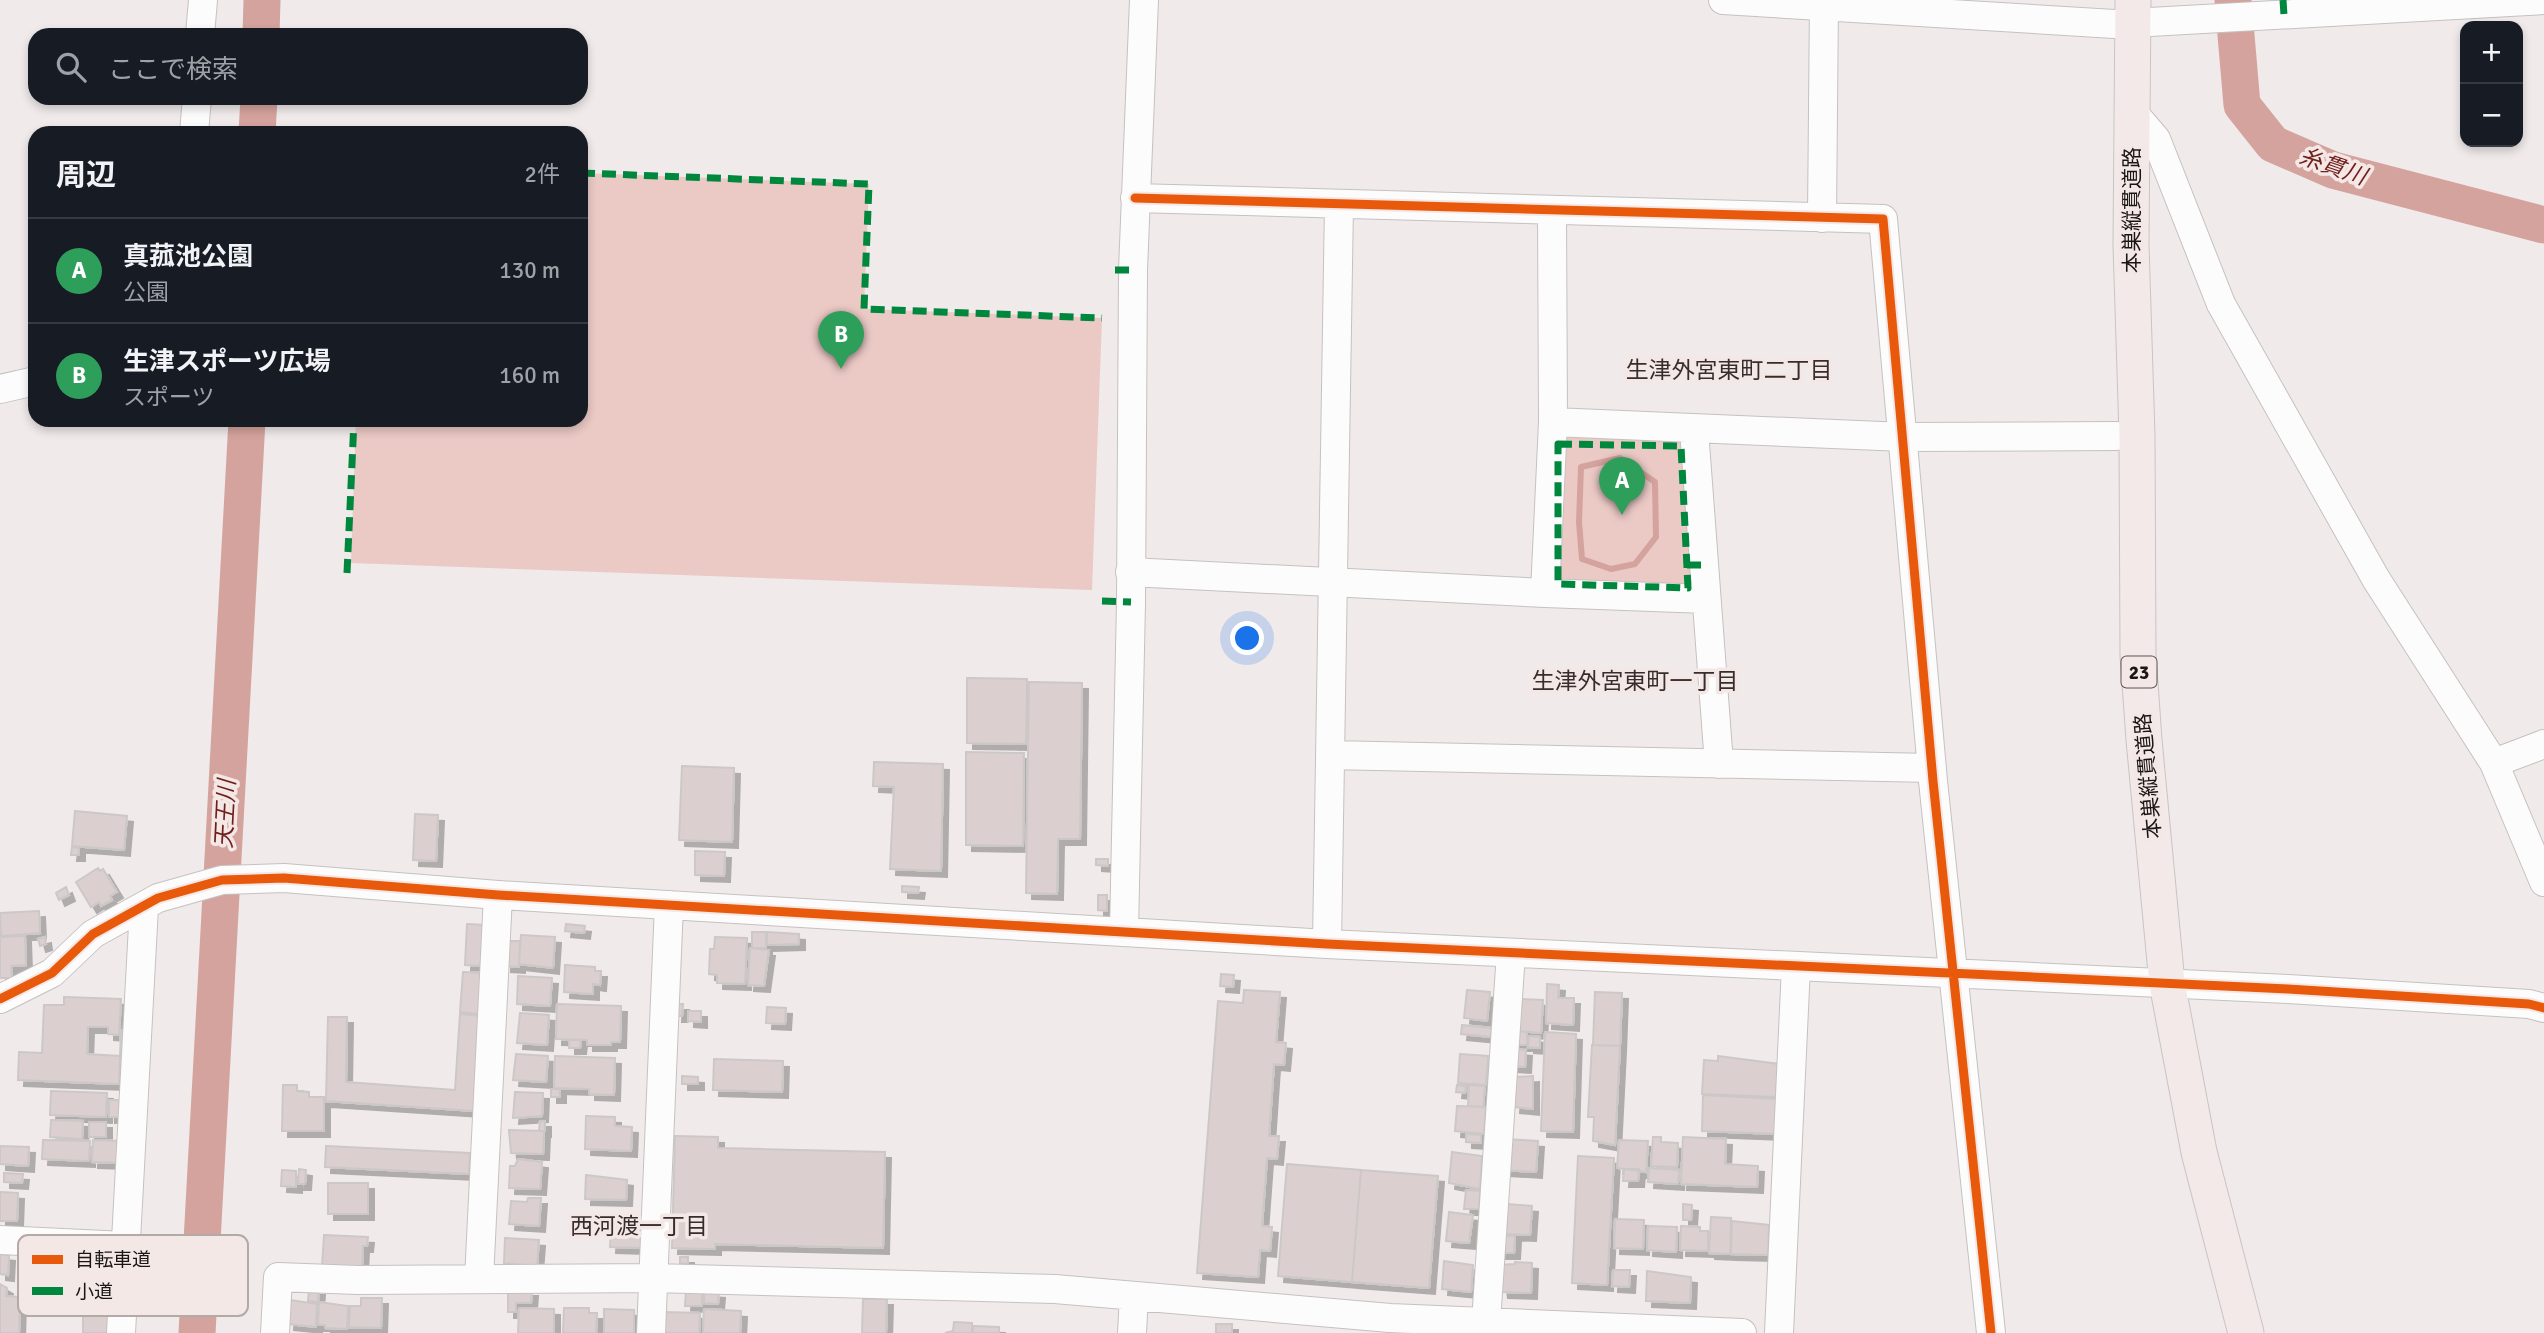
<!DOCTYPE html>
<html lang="ja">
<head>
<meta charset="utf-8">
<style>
	:root { --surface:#171b24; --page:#20242c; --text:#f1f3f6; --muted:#9ea1a6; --line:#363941; --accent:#b2b1b2 }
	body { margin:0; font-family:Signika,"Noto Sans JP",sans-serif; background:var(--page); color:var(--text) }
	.controls { position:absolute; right:21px; top:21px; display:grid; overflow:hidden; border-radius:14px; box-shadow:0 4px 10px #0003 }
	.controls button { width:63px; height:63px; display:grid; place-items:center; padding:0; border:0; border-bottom:2px solid var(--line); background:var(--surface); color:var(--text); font:35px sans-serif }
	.you { position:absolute; left:1248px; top:639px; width:24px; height:24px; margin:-18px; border:5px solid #fff; border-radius:50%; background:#1a73e8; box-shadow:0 0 0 10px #1a73e833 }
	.badge { display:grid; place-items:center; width:46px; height:46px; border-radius:50%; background:var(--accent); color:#fff; font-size:23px; font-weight:700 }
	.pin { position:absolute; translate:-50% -58px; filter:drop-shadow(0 2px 4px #0008) }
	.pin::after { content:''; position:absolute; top:37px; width:24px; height:21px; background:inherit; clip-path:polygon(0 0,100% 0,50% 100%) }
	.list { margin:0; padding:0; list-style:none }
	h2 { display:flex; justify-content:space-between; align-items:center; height:91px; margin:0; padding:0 28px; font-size:30px }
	h2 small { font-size:23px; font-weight:400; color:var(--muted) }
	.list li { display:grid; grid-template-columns:46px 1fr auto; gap:21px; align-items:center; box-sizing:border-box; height:105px; padding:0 28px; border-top:2px solid var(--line) }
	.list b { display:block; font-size:26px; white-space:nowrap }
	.list p { margin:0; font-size:23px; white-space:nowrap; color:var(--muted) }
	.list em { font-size:23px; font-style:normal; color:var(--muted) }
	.icon { flex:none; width:38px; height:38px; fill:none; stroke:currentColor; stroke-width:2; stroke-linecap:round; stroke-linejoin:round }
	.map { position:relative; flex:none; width:2544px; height:1333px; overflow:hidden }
	.search { position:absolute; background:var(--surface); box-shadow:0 4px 10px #0003; left:28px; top:28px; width:560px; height:77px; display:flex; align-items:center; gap:18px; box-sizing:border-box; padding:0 24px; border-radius:21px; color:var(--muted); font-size:26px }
	.panel { position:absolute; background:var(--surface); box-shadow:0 4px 10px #0003; left:28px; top:126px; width:560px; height:301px; border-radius:21px }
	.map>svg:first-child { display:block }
	.green { fill:#ebc9c5 }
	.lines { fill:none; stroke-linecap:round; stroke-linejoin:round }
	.stream { stroke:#d5a39d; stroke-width:6 }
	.river { stroke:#d5a39d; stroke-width:37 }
	.building { fill:#dbd0cf; stroke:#cdc8c8; stroke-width:2; filter:url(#shadow) }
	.minor-casing { stroke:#c6c1c1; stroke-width:30 }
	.major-casing { stroke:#c7c5c4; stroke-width:37 }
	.minor { stroke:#fdfcfc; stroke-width:28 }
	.major { stroke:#f3e9e8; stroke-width:35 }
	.quiet { stroke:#00873e; stroke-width:7; stroke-dasharray:14 7; stroke-linecap:butt }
	.cycleway-casing { stroke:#f4e8e6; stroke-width:13 }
	.cycleway { stroke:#e8590c; stroke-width:9 }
	.labels { text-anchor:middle; stroke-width:7; stroke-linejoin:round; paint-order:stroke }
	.shield { fill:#f4e8e6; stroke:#5b5554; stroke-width:2 }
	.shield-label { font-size:19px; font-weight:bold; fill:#1a1615 }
	.street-label { font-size:21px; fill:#1a1615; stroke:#f4e8e6 }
	.water-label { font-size:23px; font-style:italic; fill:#701e1c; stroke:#f4e8e6 }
	.neighbourhood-label { font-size:23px; fill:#362d2c; stroke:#f4e8e6 }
	.key { fill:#f4e8e6; stroke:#b3a9a7; stroke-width:2 }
	.key-label { font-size:19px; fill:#1a1615 }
</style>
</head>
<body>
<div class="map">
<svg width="2544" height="1333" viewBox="0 0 2544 1333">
	<defs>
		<filter id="shadow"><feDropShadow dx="6" dy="6" stdDeviation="0" flood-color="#0004"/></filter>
	</defs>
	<rect width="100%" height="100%" fill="#f0eaea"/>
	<!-- green -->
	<path class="green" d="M581,173L869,184L864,309L1102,318L1092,590L351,563L356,420H581Z
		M1554,436L1687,441L1695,596L1552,590Z"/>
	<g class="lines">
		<!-- stream -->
		<path class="stream" d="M1620,458L1655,482L1656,537L1635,564L1611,569L1582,559L1579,522L1581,467Z"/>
		<!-- river -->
		<path class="river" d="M2233,0L2242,105L2273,144L2333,170L2544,225
			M261,35L262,0
			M257,133L259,98
			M197,1333L247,420"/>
	</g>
	<!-- building -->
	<path class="building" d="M967,678L1027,679L1026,744L967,743Z
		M1029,682L1082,683L1080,839H1058L1057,894L1026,893Z
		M966,752L1024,753L1023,846L966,845Z
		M874,762L943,764L941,871L890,869L894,787L873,786Z
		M682,766L734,768L732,842L679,840Z
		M75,811L127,816L124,850L72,846Z
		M415,814L438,815L436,861L413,860Z
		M72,847L79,848V855H71Z
		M695,851L725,852L724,876L695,875Z
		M1096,859H1108V866L1096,865Z
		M98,868L100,871L103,869L117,892L110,896L112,900L101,906L99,902L91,907L76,882Z
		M902,886L919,887L918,893L902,892Z
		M66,887L69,895L59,900L56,893Z
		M1098,895H1107V911L1098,910Z
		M39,911L40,933L1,936L0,913Z
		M467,924L485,925L483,966L465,965Z
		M566,924L585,926L584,933L565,931Z
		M752,932H766V948H752Z
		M767,932L799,934V944L767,945Z
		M521,935L555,937L553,968L519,964Z
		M25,936L26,965L11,966L12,978H0V937Z
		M45,937L46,944L40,946L38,939Z
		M715,937L747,938L745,984L717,983V975L709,974L710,949H714Z
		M506,941H520L519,967L505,966Z
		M750,948L769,950L764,986L748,985Z
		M565,965L595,967V971H601L600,985L593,984V994L564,992Z
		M463,972L482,973L480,1014L460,1012Z
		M1221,974L1234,975L1233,987L1220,986Z
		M518,976L552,978L550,1006L517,1004Z
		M1547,984L1559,985L1558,998H1574L1573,1025L1546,1023Z
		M1244,990L1280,992L1276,1042L1286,1043L1284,1065L1274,1064L1269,1136H1279L1277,1159L1267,1158L1262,1226L1272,1227L1270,1251L1260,1250L1258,1277L1197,1273L1218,1001L1243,1003Z
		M1467,990L1490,992L1487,1021L1464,1018Z
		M1595,992L1622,993L1620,1046L1593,1045Z
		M64,997L121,999L119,1035L108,1034V1027H88L87,1054L120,1056L119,1084L18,1080L19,1052L42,1053L44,1005H64Z
		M1519,999L1543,1000L1541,1033L1517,1031Z
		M557,1004L621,1006L620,1042H611V1045H587V1040L556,1039Z
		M677,1004H683L682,1016H676Z
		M767,1007L786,1008L785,1024L766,1023Z
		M688,1011H701V1022L688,1021Z
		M520,1013L549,1015L547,1045L517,1043Z
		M460,1014L480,1016L474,1111L326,1101L328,1017H347L346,1082L455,1090Z
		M1462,1025L1492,1028L1491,1037L1461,1034Z
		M121,1030H129L128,1057H120Z
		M1513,1031L1527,1032V1045H1512Z
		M1545,1032L1576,1034L1573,1132L1541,1131Z
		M1529,1036L1540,1037V1048L1528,1047Z
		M569,1040H581L580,1048H569Z
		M1592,1045L1620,1046L1615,1145L1593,1141L1594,1117H1588Z
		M1512,1049L1526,1050L1525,1067L1511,1066Z
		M516,1054L548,1056L546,1082L513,1080Z
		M1460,1054L1488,1056L1486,1085L1458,1083Z
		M555,1056L615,1058L614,1095L589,1094V1089L554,1088Z
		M1718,1056L1779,1064L1778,1097L1702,1094L1704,1060L1718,1061Z
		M714,1059L783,1061L782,1092L713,1090Z
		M682,1076L698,1077V1084H682Z
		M1533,1076V1109L1514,1107L1516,1077Z
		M283,1085H297V1091L309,1092V1097H324V1131H282Z
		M1457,1085L1466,1086L1465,1093L1456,1092Z
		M1469,1085L1485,1086L1483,1107L1468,1106Z
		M551,1089H560V1097H551Z
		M51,1091L107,1093L106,1117L50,1115Z
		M515,1092L543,1093L542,1116L513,1118Z
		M1703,1095L1778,1099L1777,1134L1702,1131Z
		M109,1100H124V1117H109Z
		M1457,1106L1486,1107L1484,1134L1455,1131Z
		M586,1116L615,1117V1126L632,1127L631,1151L585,1149Z
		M51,1120L83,1121L82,1139L50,1137Z
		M540,1121H545V1131H539Z
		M89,1122H106V1137H89Z
		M509,1130L544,1131L543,1154L511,1153Z
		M1466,1134L1481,1135V1143L1466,1142Z
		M675,1136L718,1137V1148L885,1152L883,1248L715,1244V1249L672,1248Z
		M1653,1137H1661V1142L1678,1143L1677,1167L1651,1166Z
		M1683,1137L1726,1139L1725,1164L1758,1166L1757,1187L1681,1184Z
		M1505,1139L1538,1141L1536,1172L1504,1170Z
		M43,1140L90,1141L89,1161L42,1159Z
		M93,1140L122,1141L121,1163L92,1162Z
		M1619,1140L1648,1141L1646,1172L1617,1168Z
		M0,1146L29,1147L28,1166L0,1164Z
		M326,1146L470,1153L469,1174L325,1167Z
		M1452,1152L1482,1156L1480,1189L1449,1183Z
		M1578,1156L1614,1158L1607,1285L1572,1283Z
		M518,1159L542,1162L540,1189L509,1188L510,1166H515Z
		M1287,1164L1361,1170L1352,1282L1278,1276Z
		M1649,1168L1679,1170L1678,1184L1648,1182Z
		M299,1169L306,1170L305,1184H298Z
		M1624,1169H1639L1638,1181H1623Z
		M282,1170L296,1171V1187L281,1186Z
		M1361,1170L1438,1176L1429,1288L1352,1282Z
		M4,1173L23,1174L22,1183L4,1182Z
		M586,1175L627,1180L626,1200L585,1199Z
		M328,1183H368V1214H328Z
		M1466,1190L1480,1191L1479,1209H1464Z
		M0,1192L18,1193L17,1221H0Z
		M528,1198H541L539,1226L509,1224L511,1201L527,1202Z
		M1507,1204L1532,1206L1530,1235L1506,1234Z
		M1683,1204L1692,1205L1691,1220H1683Z
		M1449,1212L1473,1215L1469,1243L1446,1241Z
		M612,1216L642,1221L641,1248L610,1247Z
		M1711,1217L1731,1218L1730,1254L1709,1253Z
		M1615,1219L1644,1220L1643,1249L1614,1248Z
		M1732,1221L1769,1225L1768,1255L1731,1254Z
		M1648,1226L1677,1227L1676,1252L1647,1250Z
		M1681,1226L1700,1227V1231H1708V1251L1680,1250Z
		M324,1235L368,1237L367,1246H363L362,1266L322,1267Z
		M1498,1235L1515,1236L1514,1253H1498Z
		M505,1238L539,1240L537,1266L504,1263Z
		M0,1254L9,1255L8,1275L0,1274Z
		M680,1257H688V1264L680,1263Z
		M1444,1261L1473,1265L1471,1292L1442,1289Z
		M1515,1262L1532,1263L1531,1293L1502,1292L1498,1265L1515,1264Z
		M1613,1270H1630L1629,1287L1612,1286Z
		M1647,1271L1691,1277L1690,1303L1646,1301Z
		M0,1284L7,1288L6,1296L20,1297L19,1333H0Z
		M309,1289H319L318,1302L308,1301Z
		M508,1290H532L531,1303H516V1312H508Z
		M686,1291H702V1306H685Z
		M704,1291L719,1292L718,1304L704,1303Z
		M361,1298H382L381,1328L349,1327L350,1306H361Z
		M863,1299H887L886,1333H862Z
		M290,1300L317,1304L316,1327L288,1324Z
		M319,1302L348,1306L347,1329L325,1328V1325H318Z
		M519,1308L554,1309V1333H518Z
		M564,1308H589V1313H597L596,1333H563Z
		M604,1309L634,1310V1333H604Z
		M704,1309L741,1311L740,1333H703Z
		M83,1312L109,1313L108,1333H83Z
		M663,1312L700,1313L699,1333H662Z
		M954,1322L972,1323V1333H945L953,1331Z
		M1216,1324H1232V1333H1216Z
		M973,1326L999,1327V1333H973Z"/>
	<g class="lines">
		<!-- minor casing -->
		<g class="minor-casing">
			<path id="minor" d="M1723,0L2114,24L2544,0
				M200,35L203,0
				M2132,111L2156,139L2221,304L2376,579L2494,763L2544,882
				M194,133L197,98
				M1135,198L1883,219L1933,781L1991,1333
				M1822,218L1824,0
				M0,389L35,381
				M1553,422L1904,437L2116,436
				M1694,430L1719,764
				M1130,572L1545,593L1553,422L1552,212
				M1545,593L1706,599
				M1330,755L1932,768
				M2494,763L2544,744
				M1124,932L1131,602L1133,270L1144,0
				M1327,944L1339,204
				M0,999L52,973L93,934L158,898L222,880L284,878L498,895L1327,944L2288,989L2529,1004L2544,1008
				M0,1240L125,1246
				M479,1279L498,895
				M1486,1322L1511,953
				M121,1333L144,907
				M275,1333L278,1277L358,1280L653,1278L1055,1289L1390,1318L1742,1333
				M651,1333L669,905
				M1132,1333L1134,1296
				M1779,1333L1796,966"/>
		</g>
		<!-- major casing -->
		<g class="major-casing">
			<path id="major" d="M2133,0L2131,245L2137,435L2138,655L2144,740L2167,983L2199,1152L2246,1333"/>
		</g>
		<!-- minor -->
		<use href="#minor" class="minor"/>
		<!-- major -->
		<use href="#major" class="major"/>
		<!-- quiet -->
		<path class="quiet" d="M2283,0L2284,15
			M581,173L869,184L864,309L1102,318
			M1115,270H1133
			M1558,444L1681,446L1688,588L1558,584Z
			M1687,565H1704
			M347,573L354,420
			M1102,601L1131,602"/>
		<!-- cycleway casing -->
		<g class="cycleway-casing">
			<path id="cycleway" d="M1135,198L1883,219L1933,781L1991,1333
				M0,999L52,973L93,934L158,898L222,880L284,878L498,895L1327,944L2288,989L2529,1004L2544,1008"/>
		</g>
		<!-- cycleway -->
		<use href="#cycleway" class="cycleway"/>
	</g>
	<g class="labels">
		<!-- shield labels -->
		<rect class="shield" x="2121.5" y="656.5" width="35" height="31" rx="5"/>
		<g class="shield-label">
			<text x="2139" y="679">23</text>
		</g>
		<!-- street labels -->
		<g class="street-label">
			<text transform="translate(2132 210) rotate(-90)" y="7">本巣縦貫道路</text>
			<text transform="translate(2148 776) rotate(-95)" y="7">本巣縦貫道路</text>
		</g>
		<!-- water labels -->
		<g class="water-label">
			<text transform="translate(2333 166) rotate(19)" y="8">糸貫川</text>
			<text transform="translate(225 814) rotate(-87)" y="8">天王川</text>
		</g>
		<!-- neighbourhood labels -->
		<g class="neighbourhood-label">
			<text x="1729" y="378">生津外宮東町二丁目</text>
			<text x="1635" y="689">生津外宮東町一丁目</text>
			<text x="639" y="1234">西河渡一丁目</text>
		</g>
	</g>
	<!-- legend -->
	<rect x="18" y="1235" width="230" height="81" rx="10" class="key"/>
	<rect x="32" y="1255" width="31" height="9" fill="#e8590c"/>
	<rect x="32" y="1287" width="31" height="8" fill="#00873e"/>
	<g class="key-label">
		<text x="75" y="1266">自転車道</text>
		<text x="75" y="1298">小道</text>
	</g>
</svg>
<div class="controls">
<button>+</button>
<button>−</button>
</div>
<div class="you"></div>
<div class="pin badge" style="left:1622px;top:515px;background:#2e9e5b">A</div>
<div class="pin badge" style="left:841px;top:369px;background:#2e9e5b">B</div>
<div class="search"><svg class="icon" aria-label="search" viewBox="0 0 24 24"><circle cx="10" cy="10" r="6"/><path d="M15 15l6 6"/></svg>ここで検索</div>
<section class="panel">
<h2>周辺<small>2件</small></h2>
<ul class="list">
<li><span class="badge" style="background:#2e9e5b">A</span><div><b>真菰池公園</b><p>公園</p></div><em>130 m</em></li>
<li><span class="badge" style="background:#2e9e5b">B</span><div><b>生津スポーツ広場</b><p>スポーツ</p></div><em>160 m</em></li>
</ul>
</section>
</div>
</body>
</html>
